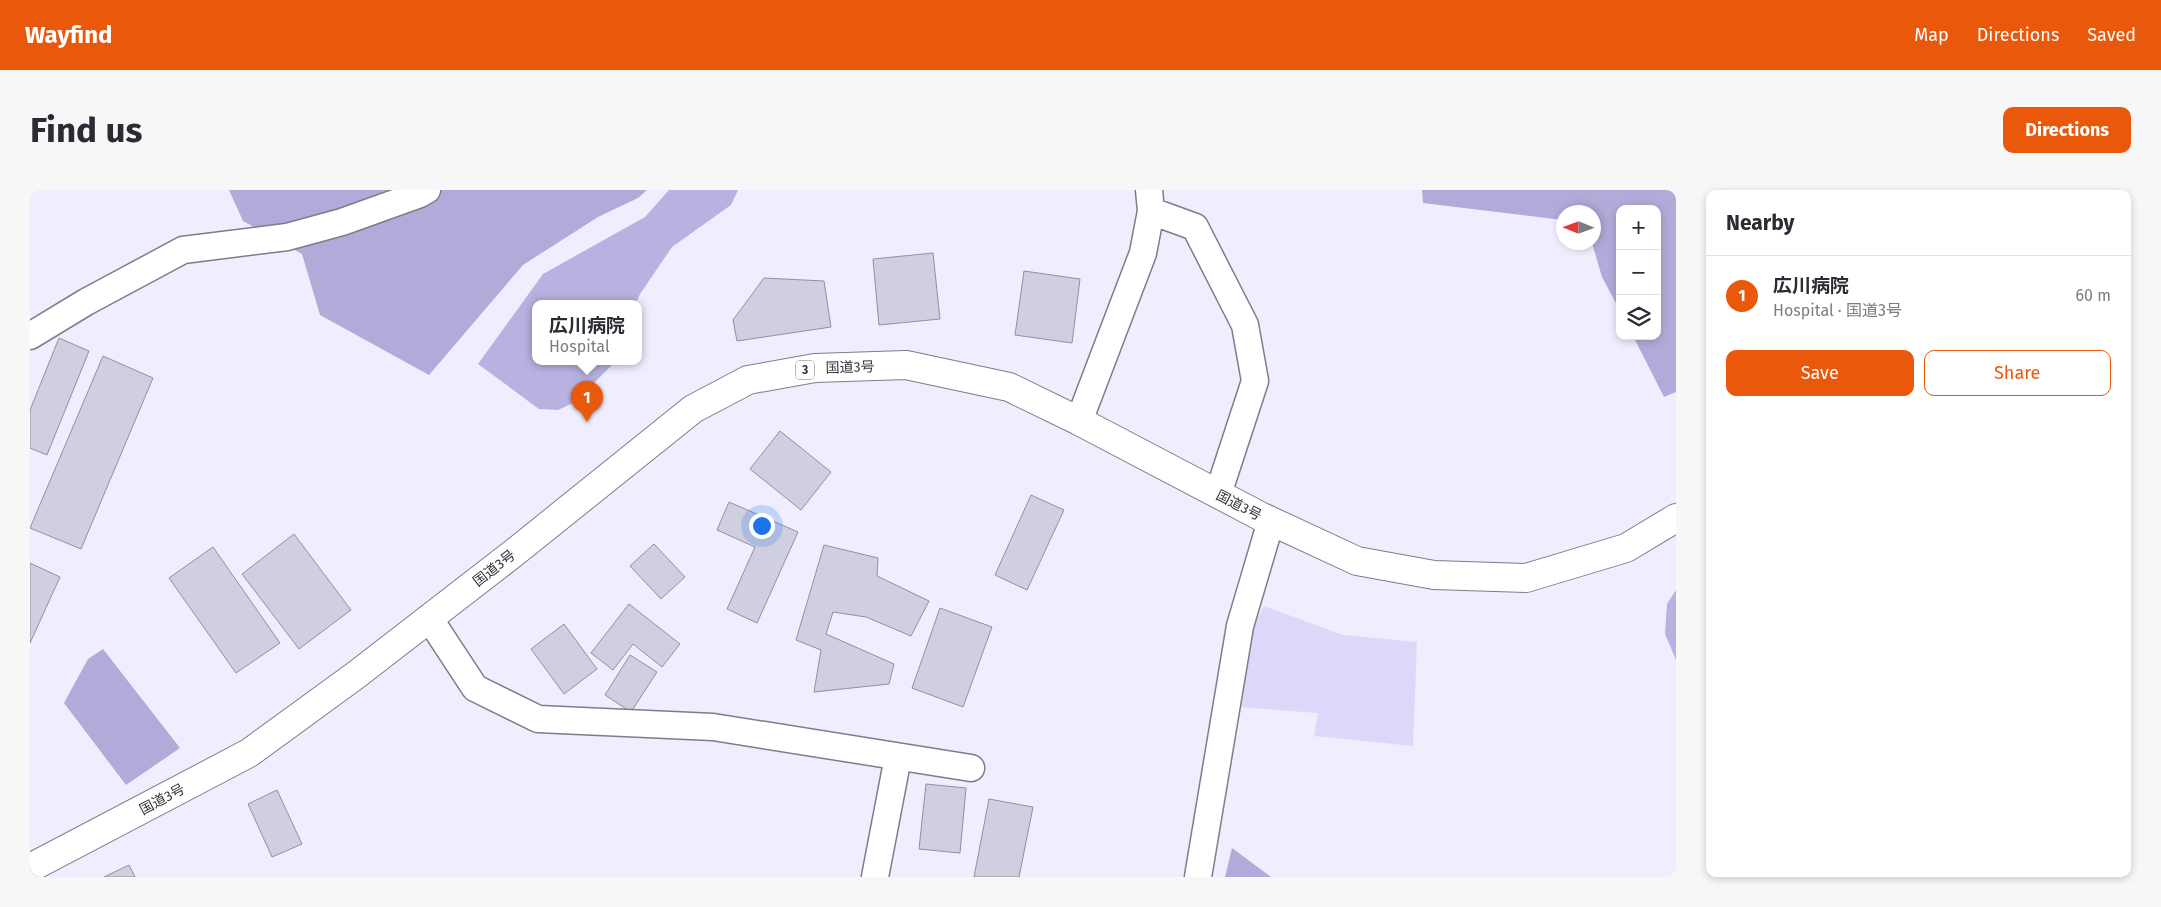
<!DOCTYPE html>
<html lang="en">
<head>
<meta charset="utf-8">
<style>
	:root { --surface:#fff; --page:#f7f7f7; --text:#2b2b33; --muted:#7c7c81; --line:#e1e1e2; --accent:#ea580c }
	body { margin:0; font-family:"Fira Sans","Noto Sans JP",sans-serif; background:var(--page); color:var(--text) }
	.controls { position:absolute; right:15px; top:15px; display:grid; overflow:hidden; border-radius:10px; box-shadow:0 2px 8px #0003 }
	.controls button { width:45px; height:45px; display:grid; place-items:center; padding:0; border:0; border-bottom:1px solid var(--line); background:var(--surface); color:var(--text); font:25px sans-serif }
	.compass { position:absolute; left:1526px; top:15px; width:45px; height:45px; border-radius:50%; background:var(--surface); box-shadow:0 2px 8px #0003; rotate:271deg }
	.you { position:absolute; left:731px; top:335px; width:18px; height:18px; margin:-12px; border:4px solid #fff; border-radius:50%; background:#1a73e8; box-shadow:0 0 0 8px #1a73e833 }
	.badge { display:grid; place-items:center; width:32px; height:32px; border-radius:50%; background:var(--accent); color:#fff; font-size:16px; font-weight:700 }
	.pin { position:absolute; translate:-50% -41px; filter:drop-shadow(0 1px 2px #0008) }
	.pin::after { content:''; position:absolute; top:26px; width:18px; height:15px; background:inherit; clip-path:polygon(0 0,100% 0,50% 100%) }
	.popup { position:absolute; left:502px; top:110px; width:110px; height:65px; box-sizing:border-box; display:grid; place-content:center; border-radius:10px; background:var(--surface); filter:drop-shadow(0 1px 4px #0005); font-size:16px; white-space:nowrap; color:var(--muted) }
	.popup b { font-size:19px; color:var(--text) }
	.popup::after { content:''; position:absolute; left:50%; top:100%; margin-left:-10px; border:10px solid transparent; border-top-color:var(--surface) }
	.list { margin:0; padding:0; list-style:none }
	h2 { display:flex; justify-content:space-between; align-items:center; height:65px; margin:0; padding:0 20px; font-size:21px }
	h2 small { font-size:16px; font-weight:400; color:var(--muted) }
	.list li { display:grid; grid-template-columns:32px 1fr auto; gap:15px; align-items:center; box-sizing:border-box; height:80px; padding:0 20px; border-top:1px solid var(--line) }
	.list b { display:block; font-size:19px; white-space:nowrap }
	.list p { margin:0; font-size:16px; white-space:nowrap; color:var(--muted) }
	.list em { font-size:16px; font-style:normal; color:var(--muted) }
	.actions { display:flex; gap:10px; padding:15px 20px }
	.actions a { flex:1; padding:11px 0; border:1px solid var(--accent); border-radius:10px; text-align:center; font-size:18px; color:var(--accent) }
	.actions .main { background:var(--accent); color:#fff }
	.icon { flex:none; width:28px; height:28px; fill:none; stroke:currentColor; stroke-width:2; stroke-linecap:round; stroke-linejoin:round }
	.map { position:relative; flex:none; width:1646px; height:687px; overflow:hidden; border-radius:10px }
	header { display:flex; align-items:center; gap:30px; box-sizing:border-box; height:70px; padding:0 25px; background:var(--accent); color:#fff }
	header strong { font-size:24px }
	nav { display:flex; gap:28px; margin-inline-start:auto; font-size:18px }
	.intro { display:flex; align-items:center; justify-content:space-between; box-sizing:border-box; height:120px; padding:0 30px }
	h1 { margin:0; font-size:35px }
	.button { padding:12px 22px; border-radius:10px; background:var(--accent); color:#fff; font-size:18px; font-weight:700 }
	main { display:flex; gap:30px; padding:0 30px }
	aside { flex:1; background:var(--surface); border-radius:10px; box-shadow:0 2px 8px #0003 }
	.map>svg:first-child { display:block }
	.green { fill:#dcd8f9 }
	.forest { fill:#b1abd9 }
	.water { fill:#b8b2e0 }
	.building { fill:#d0cfdf; stroke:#91909f }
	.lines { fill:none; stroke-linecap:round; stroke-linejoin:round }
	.street-casing { stroke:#7e7c8b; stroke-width:29 }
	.highway-casing { stroke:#7e7c8b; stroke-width:30 }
	.street { stroke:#fff; stroke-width:26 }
	.highway { stroke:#fff; stroke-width:28 }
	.labels { text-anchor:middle; stroke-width:4; stroke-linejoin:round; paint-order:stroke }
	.shield { fill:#fdfdfd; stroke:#707074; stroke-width:1 }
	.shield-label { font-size:12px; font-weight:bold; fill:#34333a }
	.street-label { font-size:14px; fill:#34333a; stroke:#fdfdfd }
</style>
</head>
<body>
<header>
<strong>Wayfind</strong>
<nav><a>Map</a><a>Directions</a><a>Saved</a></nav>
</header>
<div class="intro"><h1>Find us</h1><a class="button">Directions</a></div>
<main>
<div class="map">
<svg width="1646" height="687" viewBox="0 0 1646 687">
	<rect width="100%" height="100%" fill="#efedfe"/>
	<!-- green -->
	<path class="green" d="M1234,416L1313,445L1387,452L1383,556L1284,546L1288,523L1208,517L1218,447Z"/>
	<!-- forest -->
	<path class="forest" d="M199,0H617L608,8L568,27L493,75L399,185L290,125L272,64L213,31Z
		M1392,0H1646V202L1634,207L1603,146H1627V19H1590V121L1572,87L1562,53L1564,52V22H1534L1533,30L1393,13Z
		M73,459L150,558L96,595L34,513L58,469Z
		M1202,658L1241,687H1195Z"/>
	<!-- water -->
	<path class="water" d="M639,0H708L701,15L642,57L610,104L606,113H506V171H586L545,212L528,220L509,219L448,174L513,84L615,27Z
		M1646,400V470L1635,444L1637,414Z"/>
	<!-- building -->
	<path class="building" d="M903,63L910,129L849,135L843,69Z
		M994,81L1050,89L1042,153L985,145Z
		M734,88L794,91L801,137L707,151L703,130Z
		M29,148L59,161L17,265L0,258V220Z
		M73,166L123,188L51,359L0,338Z
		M750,241L801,282L771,320L720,279Z
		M1001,305L1034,320L997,400L965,385Z
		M699,312L768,342L727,433L697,419L725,357L687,340Z
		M264,344L321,420L269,459L212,384Z
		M624,354L655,387L631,409L600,376Z
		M794,355L848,368L847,386L899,411L881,446L836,427L803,422L796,444L864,474L859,494L784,502L791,460L766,450Z
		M183,357L250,453L206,483L139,388Z
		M0,373L30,387L0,453Z
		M599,414L650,454L632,477L603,454L583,480L561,463Z
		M910,418L962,437L933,517L882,498Z
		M534,434L567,479L534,504L501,459Z
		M600,465L627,482L601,522L575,505Z
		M896,594L936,598L930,663L889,659Z
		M247,600L272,654L242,667L218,614Z
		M959,609L1003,617L989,687H944Z
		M99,675L105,687H74Z"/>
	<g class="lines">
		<!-- street casing -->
		<g class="street-casing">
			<path id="street" d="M1121,21L1165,37L1215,135L1225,191L1188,304
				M0,146L56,112L153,60L257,47L312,32L390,4L397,0
				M1049,231L1113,63L1121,21L1119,0
				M399,428L445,498L508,529L683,537L941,578
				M845,687L868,567
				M1168,687L1210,436L1241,331"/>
		</g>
		<!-- highway casing -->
		<g class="highway-casing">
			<path id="highway" d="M0,678L219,563L326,485L485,362L663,219L718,190L785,178L876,175L979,197L1049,231L1230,326L1327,371L1404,385L1496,388L1596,358L1646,328"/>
		</g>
		<!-- street -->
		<use href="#street" class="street"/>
		<!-- highway -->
		<use href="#highway" class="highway"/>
	</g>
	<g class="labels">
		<!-- shield labels -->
		<rect class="shield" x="766" y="170.5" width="18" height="19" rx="4"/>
		<g class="shield-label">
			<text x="775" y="184">3</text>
		</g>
		<!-- street labels -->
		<g class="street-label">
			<text transform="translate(820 177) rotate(-2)" y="5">国道3号</text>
			<text transform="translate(1209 315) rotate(27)" y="5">国道3号</text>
			<text transform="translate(464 378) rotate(-38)" y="5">国道3号</text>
			<text transform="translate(132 609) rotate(-28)" y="5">国道3号</text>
		</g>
	</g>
</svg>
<div class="controls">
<button>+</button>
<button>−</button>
<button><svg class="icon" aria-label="layers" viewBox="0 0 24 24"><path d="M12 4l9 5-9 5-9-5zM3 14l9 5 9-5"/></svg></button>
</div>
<svg class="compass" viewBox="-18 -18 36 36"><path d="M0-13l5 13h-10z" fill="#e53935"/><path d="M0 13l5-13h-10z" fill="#7c7c81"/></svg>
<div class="you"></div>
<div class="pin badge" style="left:557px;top:232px">1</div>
<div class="popup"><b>広川病院</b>Hospital</div>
</div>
<aside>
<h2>Nearby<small></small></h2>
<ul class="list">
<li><span class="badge">1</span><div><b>広川病院</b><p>Hospital · 国道3号</p></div><em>60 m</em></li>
</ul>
<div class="actions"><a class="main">Save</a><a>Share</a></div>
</aside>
</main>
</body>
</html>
